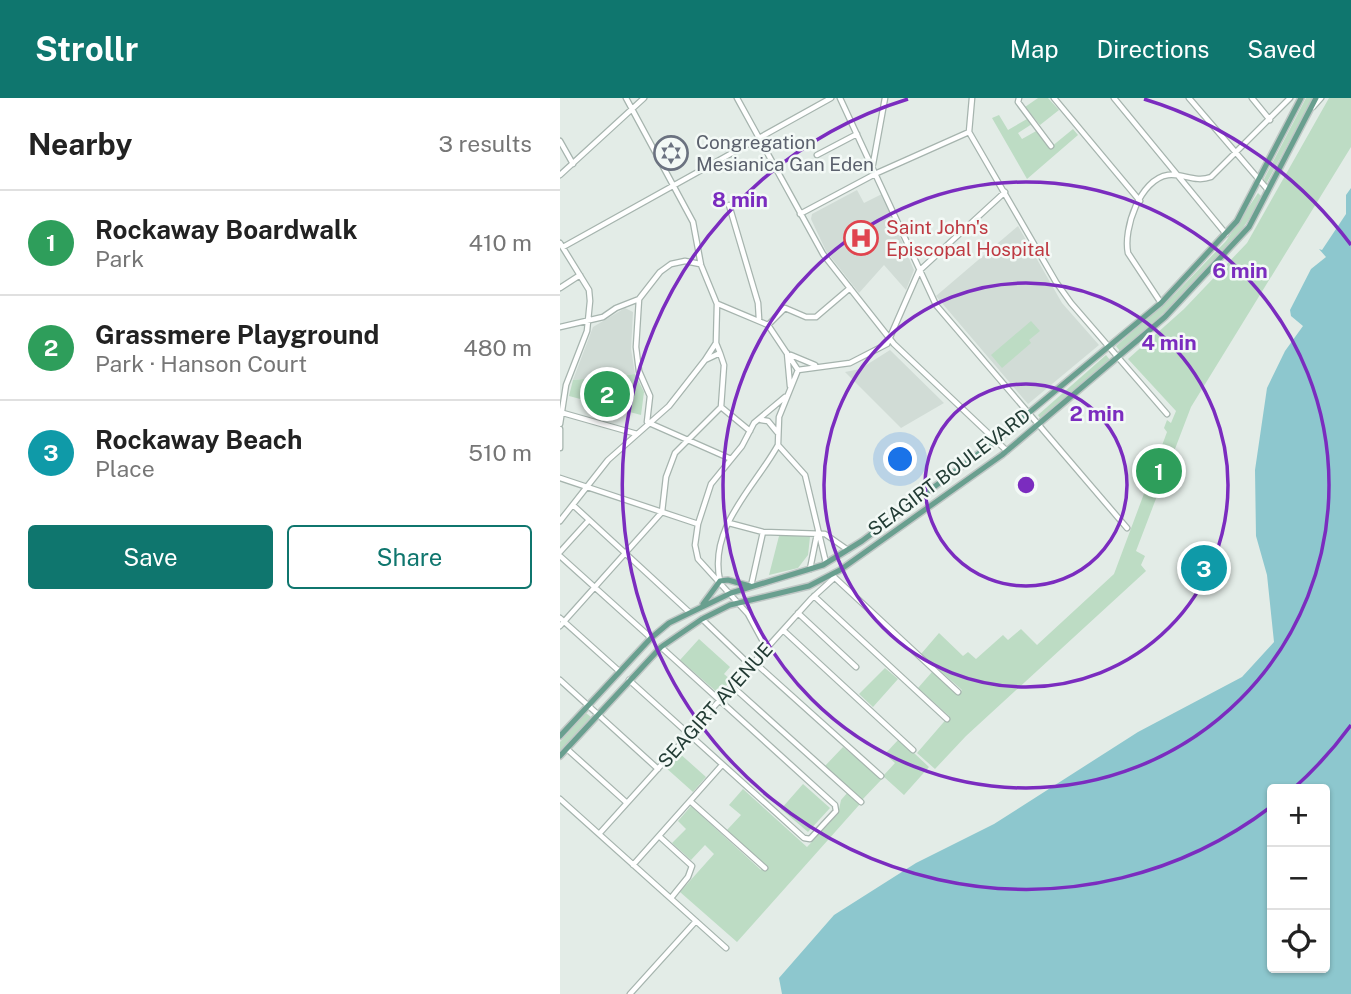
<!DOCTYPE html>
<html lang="en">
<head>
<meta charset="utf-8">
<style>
	:root { --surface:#fff; --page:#f6f6f6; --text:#222; --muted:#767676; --line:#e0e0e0; --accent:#0f766e }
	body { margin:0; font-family:"Public Sans",sans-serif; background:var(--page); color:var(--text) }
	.controls { position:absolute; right:21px; bottom:21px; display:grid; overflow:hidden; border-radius:7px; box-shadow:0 2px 5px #0004 }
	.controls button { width:63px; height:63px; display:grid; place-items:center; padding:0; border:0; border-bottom:2px solid var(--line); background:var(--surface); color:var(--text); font:35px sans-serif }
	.you { position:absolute; left:341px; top:362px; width:24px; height:24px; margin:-18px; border:5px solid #fff; border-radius:50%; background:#1a73e8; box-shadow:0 0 0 10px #1a73e833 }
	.badge { display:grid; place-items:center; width:46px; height:46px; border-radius:50%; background:var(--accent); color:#fff; font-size:23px; font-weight:700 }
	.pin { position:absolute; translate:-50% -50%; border:4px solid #fff; box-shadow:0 2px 7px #0006 }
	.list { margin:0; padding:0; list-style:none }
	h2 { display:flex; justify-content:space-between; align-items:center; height:91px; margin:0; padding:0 28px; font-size:30px }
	h2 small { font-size:23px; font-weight:400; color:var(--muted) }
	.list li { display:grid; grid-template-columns:46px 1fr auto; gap:21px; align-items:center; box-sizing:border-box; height:105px; padding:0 28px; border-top:2px solid var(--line) }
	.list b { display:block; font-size:26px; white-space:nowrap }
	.list p { margin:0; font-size:23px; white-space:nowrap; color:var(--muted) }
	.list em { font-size:23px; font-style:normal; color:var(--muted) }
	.actions { display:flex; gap:14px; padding:21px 28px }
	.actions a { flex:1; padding:16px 0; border:2px solid var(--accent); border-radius:7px; text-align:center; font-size:24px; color:var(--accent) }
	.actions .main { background:var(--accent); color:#fff }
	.icon { flex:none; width:38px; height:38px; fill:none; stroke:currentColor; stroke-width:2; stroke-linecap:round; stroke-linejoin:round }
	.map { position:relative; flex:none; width:791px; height:896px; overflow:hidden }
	header { display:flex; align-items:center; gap:42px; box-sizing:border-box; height:98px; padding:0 35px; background:var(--accent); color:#fff }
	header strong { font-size:33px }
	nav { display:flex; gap:38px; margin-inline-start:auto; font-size:24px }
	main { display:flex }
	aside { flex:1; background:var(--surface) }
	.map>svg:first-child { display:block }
	.built { fill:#d1dcd6 }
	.green { fill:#bddcc4 }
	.water { fill:#8dc7ce; fill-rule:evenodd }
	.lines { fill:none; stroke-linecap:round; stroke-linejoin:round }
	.minor-casing { stroke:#a6b4ae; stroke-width:7 }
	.major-casing { stroke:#c1c8c6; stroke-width:8 }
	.minor { stroke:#fff; stroke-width:4.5 }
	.major { stroke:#699f8f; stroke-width:5 }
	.ring { fill:none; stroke:#7b2cbf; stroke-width:3.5 }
	.labels { text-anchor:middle; stroke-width:5; stroke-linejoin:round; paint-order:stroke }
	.worship-label { font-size:19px; fill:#5b616d; stroke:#f3f9f6; text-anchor:start }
	.health-label { font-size:19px; fill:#be3a42; stroke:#f3f9f6; text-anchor:start }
	.street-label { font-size:19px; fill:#233c35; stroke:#f3f9f6 }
	.centre { fill:#7b2cbf; stroke:#f3f9f6; stroke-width:3.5 }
	.ring-label { font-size:21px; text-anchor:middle; font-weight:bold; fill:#7b2cbf; stroke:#f3f9f6; stroke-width:5; stroke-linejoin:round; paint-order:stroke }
</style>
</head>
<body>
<header>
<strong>Strollr</strong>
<nav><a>Map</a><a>Directions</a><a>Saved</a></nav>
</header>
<main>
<aside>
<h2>Nearby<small>3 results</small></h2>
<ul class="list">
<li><span class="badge" style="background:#2e9e5b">1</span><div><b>Rockaway Boardwalk</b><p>Park</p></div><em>410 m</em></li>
<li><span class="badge" style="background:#2e9e5b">2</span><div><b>Grassmere Playground</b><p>Park · Hanson Court</p></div><em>480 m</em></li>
<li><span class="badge" style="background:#0f9aa8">3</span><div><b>Rockaway Beach</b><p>Place</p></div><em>510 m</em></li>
</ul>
<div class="actions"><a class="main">Save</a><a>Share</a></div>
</aside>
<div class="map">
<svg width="791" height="896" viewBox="0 0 791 896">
	<rect width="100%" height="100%" fill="#e3ece7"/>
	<!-- built -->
	<path class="built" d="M297,92L304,105L322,96L354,172L346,192L324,167L299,195L266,153L251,121L252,116Z
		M458,128L502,205L539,247L468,306L376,198Z
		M65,210L73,214L71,251L75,276L13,282L33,229Z
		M330,252L384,305L341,330L285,274L300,271Z"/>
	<!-- green -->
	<path class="green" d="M478,0H488L499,12L480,27L465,9Z
		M746,0H753L706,86L704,81Z
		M769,0H791V49L631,309L576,453L585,458L581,467L586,473L406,638L375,671L357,655L389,618L358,590L372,574L398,596L402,592L361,556L379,535L403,558L408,554L416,561L443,537L448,542L461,531L477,547L554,476L607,334L604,330L607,322L611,325L616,313L568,261L624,211L687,145Z
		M439,17L448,32L467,21L472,26L458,35L462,41L478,32L491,49L513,31L518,37L467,81L432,20Z
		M698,95L702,99C670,160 612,208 560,253L556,248L615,196L666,143Z
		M471,223L480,233L469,242L471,245L442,270L431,257Z
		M546,257L550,262L480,320L478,317Z
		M75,276L84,294L81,317L9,298L13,282Z
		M223,436L250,439L248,457L238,470L209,477L219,438Z
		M139,541L170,569L164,576L171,582L159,596L120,562Z
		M325,570L338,581L313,609L299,596Z
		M26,615L31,619L0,653V644Z
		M339,641L369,669L344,697L323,678L335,665L325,656Z
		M283,649L322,681L301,703L264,669Z
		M118,654L146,679L133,694L105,669Z
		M243,686L270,710L248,734L221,711Z
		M183,691L247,749L278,716L281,702L288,694L300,706L177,844L120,794L154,756L145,747L131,762L112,745L126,731L118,723L131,708L201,772L202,764L167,732L181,717L169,707Z"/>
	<!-- water -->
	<path class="water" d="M791,90V896H222L219,880L274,817L356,765L434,726L578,634L682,579L714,544L707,477L696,438L695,372L707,290L725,253L743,228L731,218L730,212L751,171L766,159L759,151L762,152L786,116V97ZM712,691H765V870H712Z"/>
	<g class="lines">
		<!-- minor casing -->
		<g class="minor-casing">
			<path id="minor" d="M177,0L263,156L334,246L447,353
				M280,0L376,207L567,430
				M412,0L409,34L496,184L511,205L607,316
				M459,0L458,4L491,48
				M494,0L580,103
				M554,0L666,136
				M629,0L708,92
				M692,0L710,22
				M753,9L761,0
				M0,43L13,66
				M257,57L297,36
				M313,66L325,0
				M0,77L84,0
				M169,107L198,205L199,221
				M240,116L317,75L409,34
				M0,145L29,192L30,203L27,233L6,287L0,326
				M3,149L271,0
				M0,190L20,177
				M79,201L76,249L79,273L90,298L87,324L171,361
				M601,205L568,155C563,131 580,81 608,77C623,75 635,85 651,79L730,0
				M158,206L208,227L238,272
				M208,227L225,210L246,219H256L290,190
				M0,229L43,219L56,210L79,201L100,174L111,166L125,163L140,166
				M160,255L164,267L161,309L190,333
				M227,255L230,288
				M231,257L255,267
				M145,262L156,245
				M238,272L290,265L327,246L359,173L445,94
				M238,272L219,319L218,347L245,377L266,465
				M3,315L77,336
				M201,322L208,323L217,334
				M0,331V350
				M0,380L138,426
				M14,408L128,513
				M0,423L48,362L109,308L145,262L160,255L156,245L157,206L141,167L133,124L66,0
				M169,425L203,434L265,436L288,452
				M0,454L29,422
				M0,458L91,540
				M250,471L257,436
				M273,478L398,594
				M160,483C148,429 195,389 218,347
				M191,488L203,434
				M254,498L387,621
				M238,515L296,569
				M0,520L59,573
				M142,521L190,567
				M0,528L102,414L106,379L115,355L161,309
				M223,532L353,652
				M206,549L188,516L138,461L135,447L138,426L151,386L182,348L194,325L225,299
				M193,563L321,678
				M0,582L98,671
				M69,582L244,740L250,741L276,713L275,707L101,549
				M172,588L301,704
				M7,651L67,705
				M0,701L166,850
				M130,703L205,770
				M39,736L251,501L273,481
				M99,738L132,768L128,779L111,800
				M73,767L162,667
				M70,896L136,823"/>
		</g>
		<!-- major casing -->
		<g class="major-casing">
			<path id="major" d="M143,506L160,483L168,482L190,488
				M0,638L91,540L109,525L171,495L263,467L302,443L430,347L601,205L677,123L741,0
				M0,658L101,549L142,521L170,507L249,488L280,472L442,357L605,219L689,129L756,0"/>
		</g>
		<!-- minor -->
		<use href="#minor" class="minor"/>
		<!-- major -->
		<use href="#major" class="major"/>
	</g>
	<!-- distance rings -->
	<g class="ring">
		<circle cx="466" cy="387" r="101"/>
		<circle cx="466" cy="387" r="202"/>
		<circle cx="466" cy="387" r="303"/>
		<path d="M791 627A404 404 0 0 1 734 690M712 708A404 404 0 1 1 348 1M584 1A404 404 0 0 1 791 147"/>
	</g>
	<!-- icons -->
	<defs>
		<g id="synagogue-ring" transform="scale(1.75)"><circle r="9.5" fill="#f3f9f6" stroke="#6b7280" stroke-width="1.5"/><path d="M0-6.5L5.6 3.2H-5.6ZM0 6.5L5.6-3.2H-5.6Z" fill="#6b7280"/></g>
		<g id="hospital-ring" transform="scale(1.75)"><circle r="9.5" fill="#f3f9f6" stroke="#e0444e" stroke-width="1.5"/><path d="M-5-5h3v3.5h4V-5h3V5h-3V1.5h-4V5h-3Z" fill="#e0444e"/></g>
	</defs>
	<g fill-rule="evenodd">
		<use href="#synagogue-ring" x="111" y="55"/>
		<use href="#hospital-ring" x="301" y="140"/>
	</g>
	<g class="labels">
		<!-- worship labels -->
		<g class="worship-label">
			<text x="136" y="51">Congregation<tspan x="136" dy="22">Mesianica Gan Eden</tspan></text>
		</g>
		<!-- health labels -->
		<g class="health-label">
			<text x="326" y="136">Saint John's<tspan x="326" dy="22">Episcopal Hospital</tspan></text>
		</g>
		<!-- street labels -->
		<g class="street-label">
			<text transform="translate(389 374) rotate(-37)" y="7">SEAGIRT BOULEVARD</text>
			<text transform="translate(155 607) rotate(-48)" y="7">SEAGIRT AVENUE</text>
		</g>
	</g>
	<circle cx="466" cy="387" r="10" class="centre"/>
	<g class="ring-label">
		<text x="180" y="109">8 min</text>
		<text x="680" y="180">6 min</text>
		<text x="609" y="252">4 min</text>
		<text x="537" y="323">2 min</text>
	</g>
</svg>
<div class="controls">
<button>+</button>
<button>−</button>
<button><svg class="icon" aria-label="locate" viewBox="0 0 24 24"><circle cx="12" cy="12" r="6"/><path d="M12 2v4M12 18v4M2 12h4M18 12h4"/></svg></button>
</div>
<div class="you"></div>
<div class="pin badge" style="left:599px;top:373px;background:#2e9e5b">1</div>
<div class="pin badge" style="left:47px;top:296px;background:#2e9e5b">2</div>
<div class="pin badge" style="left:644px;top:470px;background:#0f9aa8">3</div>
</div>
</main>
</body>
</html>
